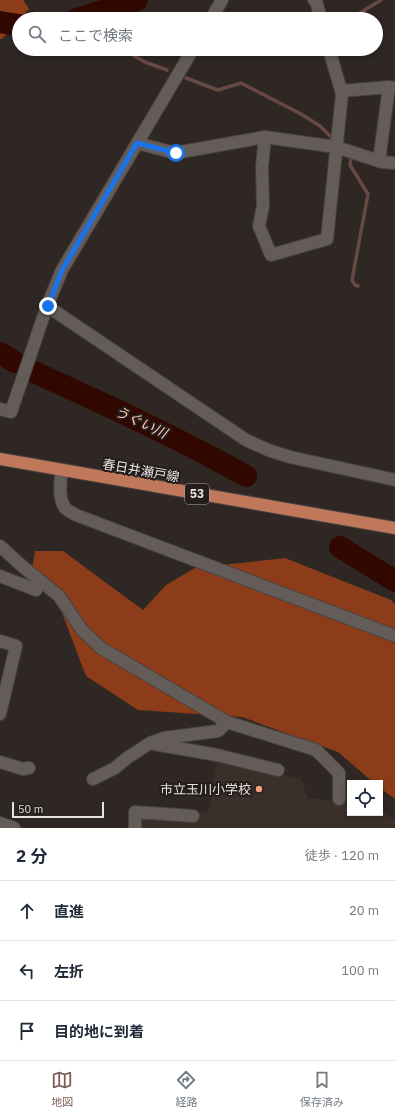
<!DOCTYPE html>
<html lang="ja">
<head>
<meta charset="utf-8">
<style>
	:root { --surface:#fff; --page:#f2f2f3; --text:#1f2937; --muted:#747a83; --line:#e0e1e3; --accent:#7e5f58 }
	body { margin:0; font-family:"IBM Plex Sans","Noto Sans JP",sans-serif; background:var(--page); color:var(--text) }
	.controls { position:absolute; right:12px; bottom:12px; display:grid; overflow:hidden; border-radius:0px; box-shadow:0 2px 6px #0003 }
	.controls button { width:36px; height:36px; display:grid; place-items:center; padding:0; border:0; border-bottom:1px solid var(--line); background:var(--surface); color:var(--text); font:20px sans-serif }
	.scale { position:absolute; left:12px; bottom:10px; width:92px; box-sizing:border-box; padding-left:4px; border:2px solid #e6e2e0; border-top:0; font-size:11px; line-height:14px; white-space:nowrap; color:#e6e2e0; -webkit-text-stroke:3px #241d1b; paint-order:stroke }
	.stop { position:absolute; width:12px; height:12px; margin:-9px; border:3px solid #1a73e8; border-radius:50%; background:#fff }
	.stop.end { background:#1a73e8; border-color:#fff; box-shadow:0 1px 4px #0008 }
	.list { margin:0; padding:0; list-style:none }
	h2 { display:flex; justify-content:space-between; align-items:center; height:52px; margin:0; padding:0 16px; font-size:17px }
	h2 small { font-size:13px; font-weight:400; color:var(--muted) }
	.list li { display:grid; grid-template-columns:26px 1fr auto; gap:12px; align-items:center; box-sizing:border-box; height:60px; padding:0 16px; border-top:1px solid var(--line) }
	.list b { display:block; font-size:15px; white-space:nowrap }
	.list em { font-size:13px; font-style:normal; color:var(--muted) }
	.icon { flex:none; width:22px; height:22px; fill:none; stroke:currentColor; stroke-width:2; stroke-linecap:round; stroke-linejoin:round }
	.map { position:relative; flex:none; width:395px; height:828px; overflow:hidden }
	.search { position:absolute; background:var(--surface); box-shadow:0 2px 6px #0003; left:12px; right:12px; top:12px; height:44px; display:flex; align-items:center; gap:10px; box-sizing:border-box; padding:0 14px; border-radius:22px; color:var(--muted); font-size:15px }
	.sheet { height:232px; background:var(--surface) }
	nav { display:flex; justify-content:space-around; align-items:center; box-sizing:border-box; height:56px; border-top:1px solid var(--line); background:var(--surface); font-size:11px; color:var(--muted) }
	nav a { display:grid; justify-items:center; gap:2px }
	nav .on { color:var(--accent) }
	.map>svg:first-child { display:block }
	.built { fill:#3b2f2a }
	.forest { fill:#8c3c18 }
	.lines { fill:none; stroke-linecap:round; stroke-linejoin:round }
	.stream { stroke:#674943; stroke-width:3.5 }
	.river { stroke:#310800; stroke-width:22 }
	.minor-casing { stroke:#484240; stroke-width:14 }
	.major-casing { stroke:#484240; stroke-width:14 }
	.minor { stroke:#645c58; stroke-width:12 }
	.major { stroke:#c17759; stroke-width:12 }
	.route { stroke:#1a73e8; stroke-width:5 }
	.poi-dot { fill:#f2a080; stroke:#241d1b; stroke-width:1.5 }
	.labels { text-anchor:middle; stroke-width:4; stroke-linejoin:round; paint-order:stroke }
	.shield { fill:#241d1b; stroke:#aca7a5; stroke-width:1 }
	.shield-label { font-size:12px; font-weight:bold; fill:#e6e2e0 }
	.street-label { font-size:13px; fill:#e6e2e0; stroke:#241d1b }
	.poi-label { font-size:13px; fill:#e6e2e0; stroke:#241d1b; text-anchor:end }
	.water-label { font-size:14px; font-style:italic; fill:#fbcbb9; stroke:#241d1b }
</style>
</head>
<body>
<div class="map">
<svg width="395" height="828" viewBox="0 0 395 828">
	<rect width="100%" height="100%" fill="#2e2724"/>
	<!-- built -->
	<path class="built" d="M217,759L301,779L308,798L350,802V813H380V810L390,817L395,818V828H138V818L192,821L198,812L209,811Z"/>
	<!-- forest -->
	<path class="forest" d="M0,0H23L29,9L2,39H0Z
		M35,551H63L143,610L166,585L195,568L285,558L391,600L395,604V799L380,788V783H374L338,752L242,717L138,710L86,676L59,605L32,569Z"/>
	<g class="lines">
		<!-- stream -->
		<path class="stream" d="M350,19L381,0
			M122,49L145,62L167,70
			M186,78L218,90L241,83L301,114L320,126L334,140
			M350,155L351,157L350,165L368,194L352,280L355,285L358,286"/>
		<!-- river -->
		<path class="river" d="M77,19L137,0
			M0,22L19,25
			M0,353L15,362
			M34,372C106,405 177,437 246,476
			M340,547L395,581"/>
		<!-- minor casing -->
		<g class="minor-casing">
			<path id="minor" d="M314,0L316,1L321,19
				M211,19L222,0
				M341,91L389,87L395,88
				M265,137L262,167L263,206L259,226L271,255L327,239L342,94L329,49
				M137,143L175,153L265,137L336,147L382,162L395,163
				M379,161L389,87
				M47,306L246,440L268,450L290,457L395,480
				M0,409L11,412L47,306L62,270L193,49
				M62,470C60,482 58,498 65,508C68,511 73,513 76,515L395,636
				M0,546L22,566L59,596L82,630L101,648L227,722L316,750L339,773V799
				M0,576L36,590L39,580
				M0,641L16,646L0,714
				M154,744L217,755L278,770
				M0,762L23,769L29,768
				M93,779L115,768L127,758L150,743L164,738L218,731L227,722
				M0,823L14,828
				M135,828V812L193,816"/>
		</g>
		<!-- major casing -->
		<g class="major-casing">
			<path id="major" d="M0,459L395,528"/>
		</g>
		<!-- minor -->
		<use href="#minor" class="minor"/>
		<!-- major -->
		<use href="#major" class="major"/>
	</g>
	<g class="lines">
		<!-- route -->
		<path class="route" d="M48,306L62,270L137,143L176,153"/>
	</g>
	<!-- markers -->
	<circle class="poi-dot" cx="259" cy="789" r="4"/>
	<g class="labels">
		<!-- shield labels -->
		<rect class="shield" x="185" y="484" width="24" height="20" rx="3"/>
		<g class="shield-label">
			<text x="197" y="498">53</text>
		</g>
		<!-- street labels -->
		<g class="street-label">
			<text transform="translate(141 470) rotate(10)" y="5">春日井瀬戸線</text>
		</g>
		<!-- poi labels -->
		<g class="poi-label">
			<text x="251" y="794">市立玉川小学校</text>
		</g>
		<!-- water labels -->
		<g class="water-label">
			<text transform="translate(141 422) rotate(25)" y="5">うぐい川</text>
		</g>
	</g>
</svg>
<div class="controls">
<button><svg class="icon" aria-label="locate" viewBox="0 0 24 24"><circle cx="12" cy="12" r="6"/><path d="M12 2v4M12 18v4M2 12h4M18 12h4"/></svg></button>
</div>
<div class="scale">50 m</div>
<div class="stop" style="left:176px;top:153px"></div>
<div class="stop end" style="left:48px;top:306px"></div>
<div class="search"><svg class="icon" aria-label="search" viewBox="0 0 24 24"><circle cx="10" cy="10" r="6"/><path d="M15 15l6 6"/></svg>ここで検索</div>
</div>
<section class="sheet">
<h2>2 分<small>徒歩 · 120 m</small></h2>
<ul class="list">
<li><svg class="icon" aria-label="ahead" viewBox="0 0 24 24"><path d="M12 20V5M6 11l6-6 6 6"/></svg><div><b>直進</b></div><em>20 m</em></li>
<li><svg class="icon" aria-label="left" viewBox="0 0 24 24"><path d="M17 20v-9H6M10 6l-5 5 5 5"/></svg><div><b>左折</b></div><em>100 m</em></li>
<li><svg class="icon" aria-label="arrive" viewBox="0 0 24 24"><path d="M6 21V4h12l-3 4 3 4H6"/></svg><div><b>目的地に到着</b></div></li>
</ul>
</section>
<nav>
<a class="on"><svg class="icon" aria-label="map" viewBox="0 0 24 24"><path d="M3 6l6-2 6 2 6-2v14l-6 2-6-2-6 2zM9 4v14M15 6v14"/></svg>地図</a>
<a><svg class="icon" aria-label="directions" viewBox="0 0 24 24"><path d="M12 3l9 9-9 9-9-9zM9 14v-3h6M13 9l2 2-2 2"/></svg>経路</a>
<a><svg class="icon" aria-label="saved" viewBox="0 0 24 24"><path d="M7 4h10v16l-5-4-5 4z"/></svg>保存済み</a>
</nav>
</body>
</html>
